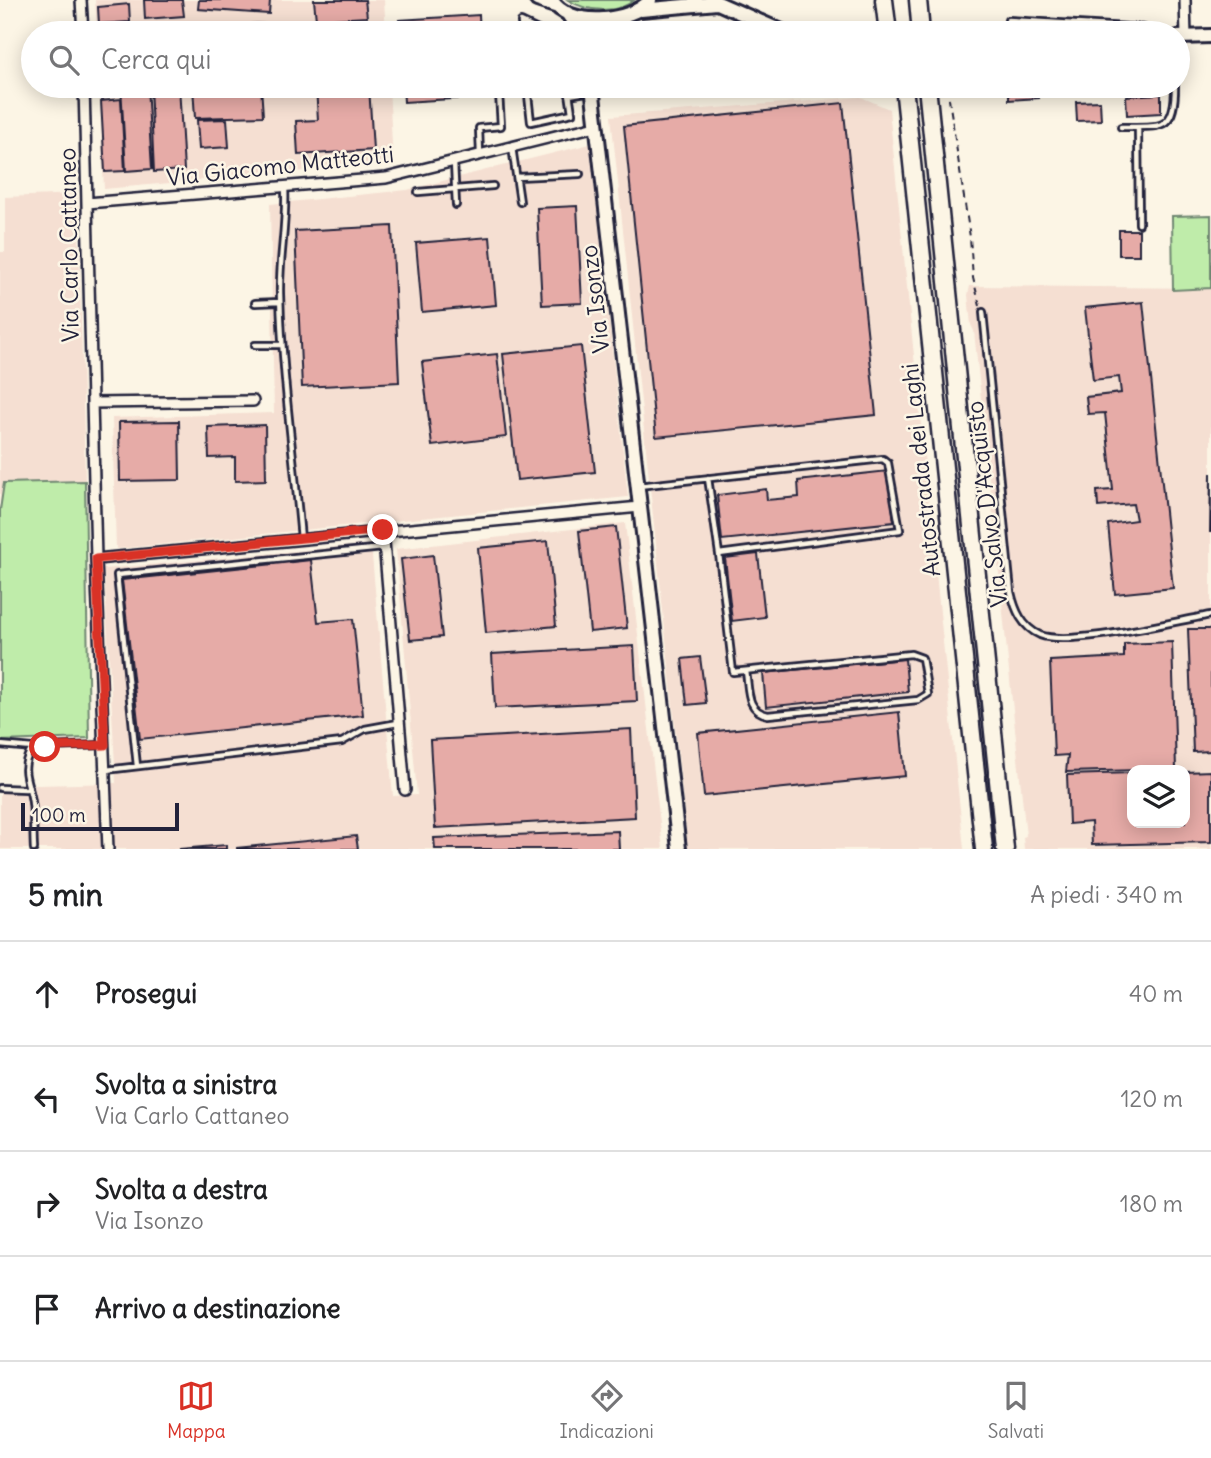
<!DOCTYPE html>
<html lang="it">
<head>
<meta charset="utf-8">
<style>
	:root { --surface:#fff; --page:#f6f6f6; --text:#202124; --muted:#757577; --line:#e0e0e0; --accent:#d93025 }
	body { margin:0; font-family:Delius,sans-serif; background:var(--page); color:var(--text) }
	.controls { position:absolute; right:21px; bottom:21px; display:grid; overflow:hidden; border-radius:14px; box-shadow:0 4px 18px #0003 }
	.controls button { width:63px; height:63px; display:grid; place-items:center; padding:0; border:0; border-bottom:2px solid var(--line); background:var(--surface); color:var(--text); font:35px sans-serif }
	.scale { position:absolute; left:21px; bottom:18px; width:158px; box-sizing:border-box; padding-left:7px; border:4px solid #22223b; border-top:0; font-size:19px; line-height:24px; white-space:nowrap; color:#22223b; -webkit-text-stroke:5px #fcf5e5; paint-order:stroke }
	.stop { position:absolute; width:21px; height:21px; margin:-16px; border:5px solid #d93025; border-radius:50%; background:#fff }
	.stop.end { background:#d93025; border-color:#fff; box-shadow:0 2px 7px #0008 }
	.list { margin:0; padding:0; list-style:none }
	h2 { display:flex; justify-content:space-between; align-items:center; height:91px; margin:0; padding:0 28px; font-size:30px }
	h2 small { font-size:23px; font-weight:400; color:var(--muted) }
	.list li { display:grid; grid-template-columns:46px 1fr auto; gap:21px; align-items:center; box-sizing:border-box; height:105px; padding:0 28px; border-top:2px solid var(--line) }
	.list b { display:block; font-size:26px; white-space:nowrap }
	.list p { margin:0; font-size:23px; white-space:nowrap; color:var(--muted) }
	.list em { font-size:23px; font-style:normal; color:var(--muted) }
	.icon { flex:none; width:38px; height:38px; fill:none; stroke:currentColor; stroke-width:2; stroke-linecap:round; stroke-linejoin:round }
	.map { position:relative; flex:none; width:1211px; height:849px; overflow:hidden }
	.search { position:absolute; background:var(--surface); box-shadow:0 4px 18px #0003; left:21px; right:21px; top:21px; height:77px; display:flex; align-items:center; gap:18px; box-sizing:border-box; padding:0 24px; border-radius:38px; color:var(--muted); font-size:26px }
	.sheet { height:511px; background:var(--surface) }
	nav { display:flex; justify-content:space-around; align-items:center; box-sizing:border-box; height:98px; border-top:2px solid var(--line); background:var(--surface); font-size:19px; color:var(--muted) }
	nav a { display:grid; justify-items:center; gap:4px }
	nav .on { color:var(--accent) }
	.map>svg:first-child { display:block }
	.built { fill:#f5dfd2; fill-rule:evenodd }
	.green { fill:#bfecaa; stroke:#708772; stroke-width:2 }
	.building { fill:#e6aba7; stroke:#22223b; stroke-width:2 }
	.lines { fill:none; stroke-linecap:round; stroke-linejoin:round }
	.lane-casing { stroke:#22223b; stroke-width:10 }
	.street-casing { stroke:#22223b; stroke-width:14 }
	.secondary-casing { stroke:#22223b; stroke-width:18 }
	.highway-casing { stroke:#22223b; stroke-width:21 }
	.path { stroke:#22223b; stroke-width:2; stroke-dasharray:7 5; stroke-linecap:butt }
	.lane { stroke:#fcf5e5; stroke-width:4.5 }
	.street { stroke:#fcf5e5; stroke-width:9 }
	.secondary { stroke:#fcf5e5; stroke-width:12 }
	.highway { stroke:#fcf5e5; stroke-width:16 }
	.route { stroke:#d93025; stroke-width:9 }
	.labels { text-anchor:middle; stroke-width:5; stroke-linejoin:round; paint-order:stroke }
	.street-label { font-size:23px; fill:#22223b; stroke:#fcf5e5 }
</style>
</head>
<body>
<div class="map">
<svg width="1211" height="849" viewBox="0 0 1211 849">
	<rect width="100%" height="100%" fill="#fcf5e5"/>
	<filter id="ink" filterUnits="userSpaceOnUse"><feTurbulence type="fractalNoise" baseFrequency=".0143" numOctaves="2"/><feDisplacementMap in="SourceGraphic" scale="14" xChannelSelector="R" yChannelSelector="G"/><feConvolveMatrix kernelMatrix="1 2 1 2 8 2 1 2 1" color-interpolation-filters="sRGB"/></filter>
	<g filter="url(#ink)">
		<!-- built -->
		<path class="built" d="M95,0H384L386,33H97Z
			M99,86H389L393,163L104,189Z
			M861,97L889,109L964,849H688L611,116Z
			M590,144L628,497L116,549L112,418L274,413L270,204L407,190Z
			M78,194L85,481L4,483L0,510V252H5V197Z
			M970,286L1211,288V849H1024L1023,837L1026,836L974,331L971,325L968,295ZM1132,770H1185V823H1132Z
			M625,523L663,849H0V786L116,783L104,569L371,544L393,796L417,795L396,549Z"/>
		<!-- green -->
		<path class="green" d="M568,0H634C618,15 585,11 568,0Z
			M1211,215V288L1173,290L1172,216Z
			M85,481L89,738L0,741V510L4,483Z"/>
		<!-- building -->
		<path class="building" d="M144,0H182L184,16L145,19Z
			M199,0H270L269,14L198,9Z
			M314,0H365L367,17L316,20Z
			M129,4L130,22L99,24L98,7Z
			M479,15L480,33H400L399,20Z
			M121,86H147L152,169L126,171Z
			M150,86H179L184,170L154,172Z
			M193,86H261L263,116L195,118Z
			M316,86H369L373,150L298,155L296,121L318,120Z
			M403,86H483L484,97L404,102Z
			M1009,86H1038L1039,98L1009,100Z
			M1065,86H1090V87L1065,90Z
			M1096,86H1120V87L1096,89Z
			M1161,94V113L1127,115L1126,96Z
			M121,99L125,171L105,172L101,101Z
			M1100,101L1101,120L1077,121L1076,102Z
			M843,103L876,415L656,437L624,126Z
			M227,119L229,147L199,149L197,120Z
			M577,206L582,303L542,305L537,208Z
			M392,226L399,382L302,387L295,231Z
			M1119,230H1139V255H1119Z
			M490,237L496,305L422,312L416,243Z
			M1143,302L1173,588L1115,594L1108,524L1136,520L1133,504L1098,507L1097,491L1113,490L1105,413L1088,414L1086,397L1121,393L1119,377L1093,380L1085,308Z
			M581,346L595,472L517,480L503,354Z
			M497,354L506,437L432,446L422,362Z
			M179,421L180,480L120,481L119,422Z
			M265,425L266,480L235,481V457L209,458L208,427Z
			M888,471L894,522L722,540L717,495L766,489L767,500L799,497L798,481Z
			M1211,473V532H1210Z
			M616,527L627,628L590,632L579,531Z
			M548,541L556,626L486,633L478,548Z
			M758,554L765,617L732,621L725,558Z
			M433,555L442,637L410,640L401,559Z
			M311,560L318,622L353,619L363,715L140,739L122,580Z
			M1188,629H1211V751L1193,752Z
			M1172,642L1176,769L1066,772L1068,755L1054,756L1050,661L1124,657V644Z
			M634,646L637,701L495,708L492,654Z
			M700,657L706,703L687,705L682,659Z
			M905,659L908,692L766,707L763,673Z
			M899,712L905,776L704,796L698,733Z
			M631,729L635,817L435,828L430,740Z
			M1211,771V842L1092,845L1091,822L1069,824L1067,775L1132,773V823H1185V772Z
			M618,831L619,849H435L434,838Z
			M356,836L358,849H237V848Z
			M226,845V849H179Z"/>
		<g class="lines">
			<!-- lane casing -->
			<g class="lane-casing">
				<path id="lane" d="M1008,20L1144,28L1156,33
					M205,33C228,31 265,22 285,33
					M522,33L521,22L544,33
					M527,86L531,122L572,113L568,86
					M569,95L592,91
					M1121,127C1160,126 1175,133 1175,86
					M1138,127L1139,224
					M512,147L520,202
					M480,154L479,128L501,126L499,93
					M454,162L456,205
					M517,177L580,174
					M285,188C287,224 279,258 280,294C282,376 294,457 301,539
					M418,192L493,186
					M255,303L280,302
					M983,312L1011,592C1015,610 1022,627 1040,635C1070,647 1175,621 1211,615
					M255,345H282
					M708,478L719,554
					M638,486L883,459L888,463L900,530L719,554L733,672L911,654L922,658L928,694L918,700L768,715C746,711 749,690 746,671
					M0,745L33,748
					M137,766L117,575L383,548
					M106,770L342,742L365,729L398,723
					M0,788L26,789
					M34,849C33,834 34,817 32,802C30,784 19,771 30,752L45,747L104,745"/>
			</g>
			<!-- street casing -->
			<g class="street-casing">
				<path id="street" d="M81,0L83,33
					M1185,0L1186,37
					M84,86L96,559L108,849
					M87,203L386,178L596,126
					M92,403L253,401
					M383,530L405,790
					M96,559L640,507"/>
			</g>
			<!-- secondary casing -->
			<g class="secondary-casing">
				<path id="secondary" d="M537,0L555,6
					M552,0C567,28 632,23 650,0
					M711,0L786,33
					M641,10L717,3
					M567,13L581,33
					M606,33L624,17
					M1178,37L1211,36
					M592,86L679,849"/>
			</g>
			<!-- highway casing -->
			<g class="highway-casing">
				<path id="highway" d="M884,0L888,33
					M918,0L921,33
					M904,86L984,849
					M927,86L1005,849"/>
			</g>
			<!-- path -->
			<path class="path" d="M947,86L970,237L973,278L980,306"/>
			<!-- lane -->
			<use href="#lane" class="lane"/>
			<!-- street -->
			<use href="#street" class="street"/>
			<!-- secondary -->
			<use href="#secondary" class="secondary"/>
			<!-- highway -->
			<use href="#highway" class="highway"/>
		</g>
	</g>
	<g class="lines" filter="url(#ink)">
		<!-- route -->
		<path class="route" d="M45,747L105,745L96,559L383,530"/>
	</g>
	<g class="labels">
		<!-- street labels -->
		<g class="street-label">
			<text transform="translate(280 166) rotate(-6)" y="8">Via Giacomo Matteotti</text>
			<text transform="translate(69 245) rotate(-91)" y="8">Via Carlo Cattaneo</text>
			<text transform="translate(595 299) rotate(-97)" y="8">Via Isonzo</text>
			<text transform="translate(921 470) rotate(-96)" y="8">Autostrada dei Laghi</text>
			<text transform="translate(987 504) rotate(-97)" y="8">Via Salvo D'Acquisto</text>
		</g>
	</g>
</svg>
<div class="controls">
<button><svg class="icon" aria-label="layers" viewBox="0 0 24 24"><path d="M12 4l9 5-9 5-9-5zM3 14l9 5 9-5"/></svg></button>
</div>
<div class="scale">100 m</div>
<div class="stop" style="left:45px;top:747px"></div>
<div class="stop end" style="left:383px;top:530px"></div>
<div class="search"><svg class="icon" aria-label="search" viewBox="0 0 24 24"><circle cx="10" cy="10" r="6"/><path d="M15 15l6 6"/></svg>Cerca qui</div>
</div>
<section class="sheet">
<h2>5 min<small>A piedi · 340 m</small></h2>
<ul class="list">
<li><svg class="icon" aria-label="ahead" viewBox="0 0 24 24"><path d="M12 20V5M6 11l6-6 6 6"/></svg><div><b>Prosegui</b></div><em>40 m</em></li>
<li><svg class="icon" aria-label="left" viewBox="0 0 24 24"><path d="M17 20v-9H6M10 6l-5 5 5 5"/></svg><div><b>Svolta a sinistra</b><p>Via Carlo Cattaneo</p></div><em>120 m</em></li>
<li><svg class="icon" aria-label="right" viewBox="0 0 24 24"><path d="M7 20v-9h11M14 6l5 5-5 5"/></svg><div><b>Svolta a destra</b><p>Via Isonzo</p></div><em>180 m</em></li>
<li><svg class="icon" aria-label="arrive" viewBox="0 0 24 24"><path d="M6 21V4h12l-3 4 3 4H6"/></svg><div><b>Arrivo a destinazione</b></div></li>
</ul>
</section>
<nav>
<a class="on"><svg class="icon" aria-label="map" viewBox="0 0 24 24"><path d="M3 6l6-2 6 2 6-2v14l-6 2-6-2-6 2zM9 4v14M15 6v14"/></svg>Mappa</a>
<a><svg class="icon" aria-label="directions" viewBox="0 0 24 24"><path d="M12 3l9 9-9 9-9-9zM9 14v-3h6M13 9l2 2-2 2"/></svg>Indicazioni</a>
<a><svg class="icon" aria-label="saved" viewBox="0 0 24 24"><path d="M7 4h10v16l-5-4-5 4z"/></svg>Salvati</a>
</nav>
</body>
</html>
